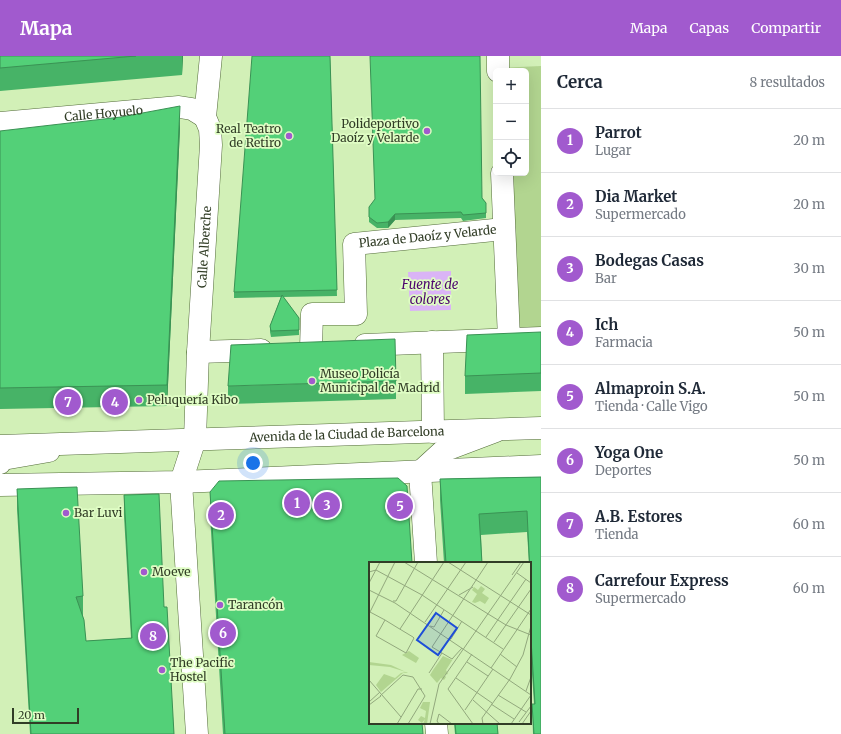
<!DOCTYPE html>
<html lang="es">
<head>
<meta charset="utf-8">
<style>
	:root { --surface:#fff; --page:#f6f6f7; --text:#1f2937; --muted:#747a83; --line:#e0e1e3; --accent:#a15ace }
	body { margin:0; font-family:Merriweather,serif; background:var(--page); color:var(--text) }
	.controls { position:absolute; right:12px; top:12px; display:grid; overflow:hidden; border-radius:6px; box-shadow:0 4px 16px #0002 }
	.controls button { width:36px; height:36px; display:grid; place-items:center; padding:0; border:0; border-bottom:1px solid var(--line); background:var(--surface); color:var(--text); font:20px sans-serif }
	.scale { position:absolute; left:12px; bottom:10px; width:67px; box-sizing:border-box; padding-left:4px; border:2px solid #313d26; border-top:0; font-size:11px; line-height:14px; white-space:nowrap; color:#313d26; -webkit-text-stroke:3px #dffdc4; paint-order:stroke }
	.you { position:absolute; left:253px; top:407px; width:14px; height:14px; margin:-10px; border:3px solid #fff; border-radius:50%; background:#1a73e8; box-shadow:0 0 0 6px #1a73e833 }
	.badge { display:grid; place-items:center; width:26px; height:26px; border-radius:50%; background:var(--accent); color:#fff; font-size:13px; font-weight:700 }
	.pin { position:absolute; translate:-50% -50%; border:2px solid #fff; box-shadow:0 1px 4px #0006 }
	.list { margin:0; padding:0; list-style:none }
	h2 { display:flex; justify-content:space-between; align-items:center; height:52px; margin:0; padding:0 16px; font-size:17px }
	h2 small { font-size:13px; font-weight:400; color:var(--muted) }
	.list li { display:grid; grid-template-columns:26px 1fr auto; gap:12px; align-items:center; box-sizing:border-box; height:64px; padding:0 16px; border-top:1px solid var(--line) }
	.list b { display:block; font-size:15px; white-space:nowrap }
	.list p { margin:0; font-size:13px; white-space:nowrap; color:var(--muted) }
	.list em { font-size:13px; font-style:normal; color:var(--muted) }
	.icon { flex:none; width:22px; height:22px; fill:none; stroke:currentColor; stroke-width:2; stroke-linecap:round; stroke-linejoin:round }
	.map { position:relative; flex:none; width:541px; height:678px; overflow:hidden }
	header { display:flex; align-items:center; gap:24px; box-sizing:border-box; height:56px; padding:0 20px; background:var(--accent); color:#fff }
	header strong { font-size:19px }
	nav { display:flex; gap:22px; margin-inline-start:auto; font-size:14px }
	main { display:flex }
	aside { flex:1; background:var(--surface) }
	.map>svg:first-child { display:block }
	.green { fill:#b2d590 }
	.water { fill:#dab4f6 }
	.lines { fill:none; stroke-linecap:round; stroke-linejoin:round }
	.minor-casing { stroke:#536c39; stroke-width:23 }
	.major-casing { stroke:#536c39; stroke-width:23 }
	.minor { stroke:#fff; stroke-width:22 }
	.major { stroke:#fff; stroke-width:22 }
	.wall { fill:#47b367 }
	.shaded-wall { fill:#3a9254 }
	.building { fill:#53d078; stroke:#3a9254 }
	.poi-dot { fill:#a15ace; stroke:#dffdc4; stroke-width:1.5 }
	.labels { text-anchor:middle; stroke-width:3.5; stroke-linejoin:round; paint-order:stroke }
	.street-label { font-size:12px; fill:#313d26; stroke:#dffdc4 }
	.poi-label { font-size:12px; fill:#313d26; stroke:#dffdc4; text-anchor:start }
	.water-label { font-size:13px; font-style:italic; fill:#4d066e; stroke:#dffdc4 }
	.inset-road { fill:none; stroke:#92a87d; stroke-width:1 }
	.view { fill:#1d4ed8; fill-opacity:0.15; stroke:#1d4ed8; stroke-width:2 }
	.inset-edge { fill:none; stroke:#313d26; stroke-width:2 }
</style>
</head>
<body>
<header>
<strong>Mapa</strong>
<nav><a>Mapa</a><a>Capas</a><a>Compartir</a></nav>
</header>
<main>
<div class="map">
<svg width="541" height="678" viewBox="0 0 541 678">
	<rect width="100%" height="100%" fill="#d2f0b7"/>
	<!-- green -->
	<path class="green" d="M541,10V278L499,279L497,117H526V15H496V26V12Z"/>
	<!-- water -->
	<path class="water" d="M451,215V254L410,255L408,216Z"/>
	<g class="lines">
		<!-- minor casing -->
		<g class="minor-casing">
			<g id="minor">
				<path d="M498,0V15"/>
				<path id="s1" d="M0,67L179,51L192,53L205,61"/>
				<path d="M502,117L509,283"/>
				<path d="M432,286L433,376"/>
				<path d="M365,289L541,282"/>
				<path id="s2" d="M311,292L312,258H356L354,188L504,173"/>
				<path d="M198,296L261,294"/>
				<path d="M0,407L3,403L49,395"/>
				<path d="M426,507L420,416L443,395L496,375"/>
				<path d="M436,667L437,678"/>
				<path id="s3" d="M197,678L181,426L195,383L198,296L211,89L210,73L205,61L211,0"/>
			</g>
		</g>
		<!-- major casing -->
		<g class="major-casing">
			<g id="major">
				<path id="s4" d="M0,390L541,372"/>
				<path d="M0,429L181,426L541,410"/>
			</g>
		</g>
		<!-- minor -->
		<use href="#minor" class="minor"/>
		<!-- major -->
		<use href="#major" class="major"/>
	</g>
	<!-- wall -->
	<path class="wall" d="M0,0H183L182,19L0,35Z
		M330,0L337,240L283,241L299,262V279L271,281L270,276V270L281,241L234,242V236Z
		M180,72L167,350L0,353V75Z
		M482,142L486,147V162L463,165L461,162L395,164L388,172H377L369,166V151Z
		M541,276V335L465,338V320Z
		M396,325V343L228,348V330Z
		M541,421V678H533L532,648H534L530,588V507H529L527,476L481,479L482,507H444L440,444V423Z
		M17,433L83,540V561L86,585L131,582L124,460V439L164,551L174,678H30L17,453Z
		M210,436L423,678H223L210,459Z
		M454,667H497L498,678H455Z"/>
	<!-- shaded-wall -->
	<path class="shaded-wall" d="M182,0H183L182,19Z
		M180,50V72L167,350V329Z
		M395,158V164L388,172V166Z"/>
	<!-- building -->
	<path class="building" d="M0,0H136L0,12Z
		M252,0H330L337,234L234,236Z
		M370,0H480L482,142L486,147V157L463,159L461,156L395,158L388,166L377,167L369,161V151L375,143Z
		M180,50L167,329L0,332V75L121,61Z
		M282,239L299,262V274L271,275L270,270Z
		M541,276V317L465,320L467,279Z
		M395,283L396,325L228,330L231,289Z
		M541,421V678H534L532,648H535L530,567V518L527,455L479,458L482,507H446L440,423Z
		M398,422L407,430L412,507H370V667H422L423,678H225L210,436L219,425Z
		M77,431L83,540L76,541L84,564L86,585L132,582L124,439L159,438L164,551H167L174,678H31L17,433Z
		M455,667H497L498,678H456Z"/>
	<!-- markers -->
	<g class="poi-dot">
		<circle cx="427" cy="75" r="4"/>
		<circle cx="289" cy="80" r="4"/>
		<circle cx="312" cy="325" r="4"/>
		<circle cx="139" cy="344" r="4"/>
		<circle cx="66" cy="457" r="4"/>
		<circle cx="144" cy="516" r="4"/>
		<circle cx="220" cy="549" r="4"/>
		<circle cx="162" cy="614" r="4"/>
	</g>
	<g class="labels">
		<!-- street labels -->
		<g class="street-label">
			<text dy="4" stroke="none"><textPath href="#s1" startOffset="104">Calle Hoyuelo</textPath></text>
			<text dy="4" stroke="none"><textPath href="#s2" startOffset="222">Plaza de Daoíz y Velarde</textPath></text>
			<text dy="4" stroke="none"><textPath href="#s3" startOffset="490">Calle Alberche</textPath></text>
			<text dy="4" stroke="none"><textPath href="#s4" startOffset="347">Avenida de la Ciudad de Barcelona</textPath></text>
		</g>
		<!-- poi labels -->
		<g class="poi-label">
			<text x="419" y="72" text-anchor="end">Polideportivo<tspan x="419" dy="14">Daoíz y Velarde</tspan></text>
			<text x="281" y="77" text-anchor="end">Real Teatro<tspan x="281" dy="14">de Retiro</tspan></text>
			<text x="320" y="322">Museo Policía<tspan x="320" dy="14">Municipal de Madrid</tspan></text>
			<text x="147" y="348">Peluquería Kibo</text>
			<text x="74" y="461">Bar Luvi</text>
			<text x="152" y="520">Moeve</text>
			<text x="228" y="553">Tarancón</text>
			<text x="170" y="611">The Pacific<tspan x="170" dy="14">Hostel</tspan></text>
		</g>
		<!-- water labels -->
		<g class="water-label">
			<text x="430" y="233">Fuente de<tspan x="430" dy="15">colores</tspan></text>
		</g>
	</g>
	<!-- overview -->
	<g transform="translate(369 506)">
		<rect width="162" height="162" fill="#d2f0b7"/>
		<path d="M112,24L116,27L113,31L120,36L116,42L111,39L106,41L103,40L108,32L103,28L105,25L109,28ZM40,89L50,96L47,101L33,93ZM89,89L77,108L79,112L75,113L77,115L75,118L72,116L68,121L61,113L64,108L74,94L83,98ZM0,100L22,103L39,111H34L12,130L7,123L15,112L26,116L32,111L37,110L21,105L0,103ZM54,140H61L58,162H54L56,157L53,161L49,158L52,154L56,156L57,149L51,146Z" fill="#b2d590"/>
		<path class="inset-road" d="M35,0L137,63L162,73M79,0L162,53M0,10L7,8L53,33L134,87M148,11L162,21M143,13L152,0M0,21L11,0M0,28L26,41L162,133M90,33L104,25M24,39H27L49,0M1,50L16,58L29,66L44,75L45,76L37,91L7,74L16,58M0,52L26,0M56,60L97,0M61,64L65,65L75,48M31,67L75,0M117,75L157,17M79,77H82L93,59M125,80L162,27M93,86L83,97L63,85L119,0M103,92L79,127L104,162M131,92L148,105M98,100L119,114M122,106L162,47M60,111L73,91M87,116L123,141M0,118L32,155M157,129L162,115M129,133L157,150M11,134L34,113L44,115L56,134L39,162M104,138L131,162M0,140L11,130M122,142L145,157M0,143L12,134M96,148L124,107M150,160L162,144M28,162L49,127H53M61,162L70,122L155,0M70,162L68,159L70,152L83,162M114,162L113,156L141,117L154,93L162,64M142,162L162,133M153,162L162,149"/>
		<path class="view" d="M67,51L88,66L69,93L48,78Z"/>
		<rect width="162" height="162" class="inset-edge"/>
	</g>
</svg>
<div class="controls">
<button>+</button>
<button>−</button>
<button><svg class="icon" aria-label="locate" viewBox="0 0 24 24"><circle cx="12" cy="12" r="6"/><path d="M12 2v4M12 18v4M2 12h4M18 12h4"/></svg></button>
</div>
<div class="scale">20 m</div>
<div class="you"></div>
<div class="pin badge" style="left:297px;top:447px">1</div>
<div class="pin badge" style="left:221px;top:459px">2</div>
<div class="pin badge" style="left:327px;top:449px">3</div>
<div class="pin badge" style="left:115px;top:346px">4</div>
<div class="pin badge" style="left:400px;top:450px">5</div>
<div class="pin badge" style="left:223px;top:577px">6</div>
<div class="pin badge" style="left:68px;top:346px">7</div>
<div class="pin badge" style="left:153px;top:580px">8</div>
</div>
<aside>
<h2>Cerca<small>8 resultados</small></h2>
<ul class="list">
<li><span class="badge">1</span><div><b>Parrot</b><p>Lugar</p></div><em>20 m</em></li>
<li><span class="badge">2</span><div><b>Dia Market</b><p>Supermercado</p></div><em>20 m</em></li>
<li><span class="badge">3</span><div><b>Bodegas Casas</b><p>Bar</p></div><em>30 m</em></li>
<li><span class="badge">4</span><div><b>Ich</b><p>Farmacia</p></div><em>50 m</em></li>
<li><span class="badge">5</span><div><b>Almaproin S.A.</b><p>Tienda · Calle Vigo</p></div><em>50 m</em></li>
<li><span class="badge">6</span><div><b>Yoga One</b><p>Deportes</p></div><em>50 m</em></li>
<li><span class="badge">7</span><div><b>A.B. Estores</b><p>Tienda</p></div><em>60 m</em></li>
<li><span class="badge">8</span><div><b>Carrefour Express</b><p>Supermercado</p></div><em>60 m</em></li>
</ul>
</aside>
</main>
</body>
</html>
